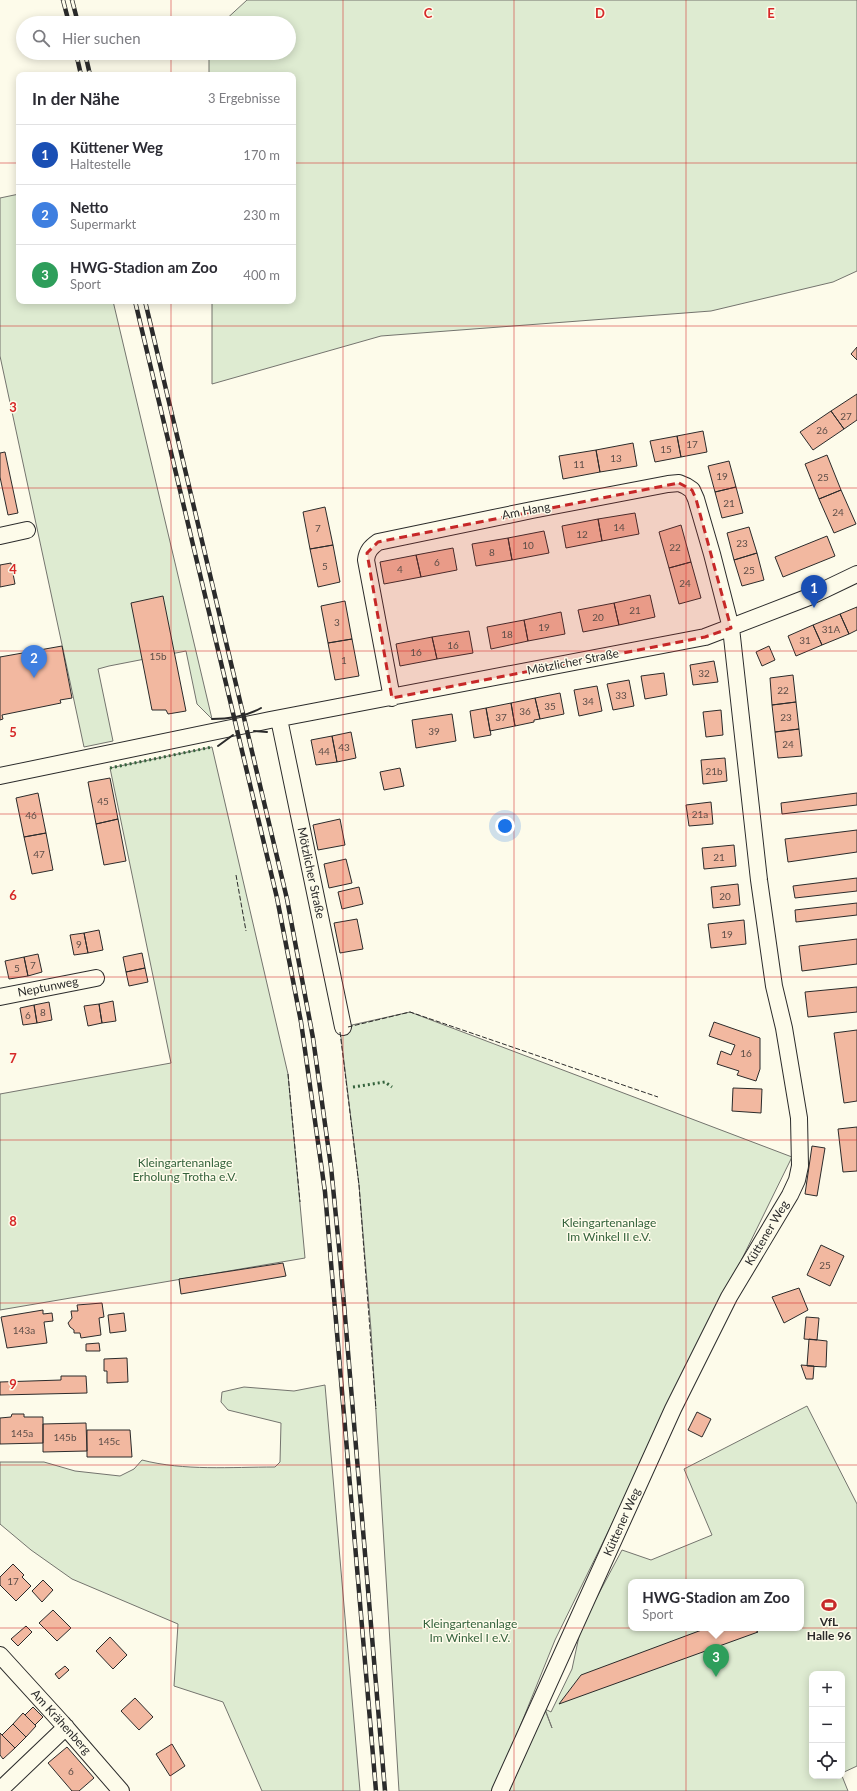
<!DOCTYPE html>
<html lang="de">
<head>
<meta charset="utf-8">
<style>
	:root { --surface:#fff; --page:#f7f7f7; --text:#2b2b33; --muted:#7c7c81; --line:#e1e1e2; --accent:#db2777 }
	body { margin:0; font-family:Lato,sans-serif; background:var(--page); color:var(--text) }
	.controls { position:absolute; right:12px; bottom:12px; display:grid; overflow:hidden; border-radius:8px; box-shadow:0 2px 10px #0003 }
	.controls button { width:36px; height:36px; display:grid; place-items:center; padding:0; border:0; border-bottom:1px solid var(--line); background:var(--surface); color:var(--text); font:20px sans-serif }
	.you { position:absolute; left:505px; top:826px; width:14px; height:14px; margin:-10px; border:3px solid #fff; border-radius:50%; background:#1a73e8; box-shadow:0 0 0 6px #1a73e833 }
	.badge { display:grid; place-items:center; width:26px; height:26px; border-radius:50%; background:var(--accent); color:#fff; font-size:13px; font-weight:700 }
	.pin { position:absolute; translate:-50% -33px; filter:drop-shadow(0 1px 2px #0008) }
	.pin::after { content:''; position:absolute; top:21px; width:14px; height:12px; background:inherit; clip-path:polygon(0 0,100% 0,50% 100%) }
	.popup { position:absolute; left:628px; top:1579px; width:176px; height:52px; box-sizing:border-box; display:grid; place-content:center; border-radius:8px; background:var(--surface); filter:drop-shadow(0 1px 3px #0005); font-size:13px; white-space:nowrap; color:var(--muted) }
	.popup b { font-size:15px; color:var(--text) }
	.popup::after { content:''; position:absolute; left:50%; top:100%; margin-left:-8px; border:8px solid transparent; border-top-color:var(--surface) }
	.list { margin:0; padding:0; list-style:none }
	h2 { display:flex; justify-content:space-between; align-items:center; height:52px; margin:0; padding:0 16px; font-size:17px }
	h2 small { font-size:13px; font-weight:400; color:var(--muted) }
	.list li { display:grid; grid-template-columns:26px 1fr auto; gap:12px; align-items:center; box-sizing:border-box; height:60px; padding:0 16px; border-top:1px solid var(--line) }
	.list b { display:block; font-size:15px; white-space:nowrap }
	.list p { margin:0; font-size:13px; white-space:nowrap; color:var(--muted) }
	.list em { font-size:13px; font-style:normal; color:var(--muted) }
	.icon { flex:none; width:22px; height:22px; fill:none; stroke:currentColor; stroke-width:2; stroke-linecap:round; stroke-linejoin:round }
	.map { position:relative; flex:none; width:857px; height:1791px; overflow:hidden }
	.search { position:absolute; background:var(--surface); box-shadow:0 2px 10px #0003; left:16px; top:16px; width:280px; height:44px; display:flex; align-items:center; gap:10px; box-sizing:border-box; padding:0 14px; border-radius:22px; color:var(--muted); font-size:15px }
	.panel { position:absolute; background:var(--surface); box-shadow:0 2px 10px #0003; left:16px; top:72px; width:280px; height:232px; border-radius:8px }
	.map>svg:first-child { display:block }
	.green { fill:#deebd1; stroke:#74746e; fill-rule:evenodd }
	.building { fill:#f2b8a0; stroke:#2b2b2b }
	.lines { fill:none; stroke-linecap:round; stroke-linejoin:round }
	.minor-casing { stroke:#2b2b2b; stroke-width:18 }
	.minor { stroke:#fdfbea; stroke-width:16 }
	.rail-casing { stroke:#2b2b2b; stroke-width:4.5 }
	.rail { stroke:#fdfbea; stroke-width:3; stroke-dasharray:9; stroke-linecap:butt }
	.hedge { stroke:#34623c; stroke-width:3; stroke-dasharray:2 3; stroke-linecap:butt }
	.fence { stroke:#2b2b2b; stroke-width:1; stroke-dasharray:5 2; stroke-linecap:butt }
	.wall { stroke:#2b2b2b; stroke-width:2 }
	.marked { fill:#c62828; fill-opacity:0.2; stroke:#c62828; stroke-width:3; stroke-dasharray:8 5; stroke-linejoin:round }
	.grid { fill:none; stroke:#d62828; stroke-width:1; stroke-opacity:0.55 }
	.labels { text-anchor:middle; stroke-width:3; stroke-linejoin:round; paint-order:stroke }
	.number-label { font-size:10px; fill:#5d4e48 }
	.street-label { font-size:12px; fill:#2b2b2b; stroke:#fdfbea }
	.park-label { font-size:12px; fill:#34623c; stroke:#fdfbea }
	.poi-label { font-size:12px; font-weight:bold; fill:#2b2b2b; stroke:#fdfbea }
	.grid-label { font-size:13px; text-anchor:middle; font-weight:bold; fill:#d62828; stroke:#fdfbea; stroke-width:3; stroke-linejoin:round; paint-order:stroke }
</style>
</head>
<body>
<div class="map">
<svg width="857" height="1791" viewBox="0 0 857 1791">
	<rect width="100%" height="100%" fill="#fdfbea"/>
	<!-- green -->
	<path class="green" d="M247,0H857V271L833,282L711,311L381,336L212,384V301H293V75H209V53H289V23H222Z
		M19,194V301H113L212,719L197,704L186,651L109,666L98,669L113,741L84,747L0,356V198Z
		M212,747L288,1074L305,1258L0,1310V1094L171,1063L110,768Z
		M410,1012L792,1157L555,1640L494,1791H399L371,1330L359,1185L340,1029L343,1027Z
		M325,1385L360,1791H262L223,1702L174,1686L178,1624L72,1579L31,1550L0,1524V1462H44L75,1471L120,1476L134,1469L142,1460C184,1471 231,1467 275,1467L280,1462L281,1423L228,1410L221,1402L222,1392L244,1387L294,1391Z
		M807,1406L857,1504V1766L842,1773V1674H812V1776H842L848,1791H509L545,1710L552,1728L545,1709L551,1712L572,1669L581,1627L622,1550L651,1560L712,1535L684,1469ZM631,1582H801V1628H631Z"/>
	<!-- building -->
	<path class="building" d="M857,347V360L851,354Z
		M857,394V420L844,429L831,411Z
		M831,411L844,429L813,450L800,432Z
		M703,431L707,452L681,457L677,436Z
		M677,436L681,457L655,462L650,441Z
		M633,443L637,466L600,472L596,450Z
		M596,450L600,472L563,479L559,456Z
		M5,452L18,513L8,515L0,477V453Z
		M827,455L841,490L819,499L805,464Z
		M729,461L736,487L715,492L708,466Z
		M736,487L743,513L722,518L715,492Z
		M841,490L856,524L834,533L819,499Z
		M325,507L333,545L310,549L303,512Z
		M635,513L639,534L602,541L598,519Z
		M598,519L602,541L566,548L562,526Z
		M681,525L691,562L669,568L659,532Z
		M749,527L757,553L734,560L727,533Z
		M544,531L549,553L512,560L508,538Z
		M827,536L835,556L783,577L775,557Z
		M508,538L512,560L476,566L472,544Z
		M333,545L340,582L318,587L310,549Z
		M453,548L457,570L421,577L416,555Z
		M757,553L764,580L742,586L734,560Z
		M416,555L421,577L384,584L380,562Z
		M691,562L701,598L679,604L669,568Z
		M11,563L15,584L0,587V565Z
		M650,595L655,617L619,625L614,603Z
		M163,596L186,711L168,714L166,710H152L131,603Z
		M345,601L352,639L328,643L321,606Z
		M614,603L619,625L583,632L578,610Z
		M857,607V630L849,634L840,614Z
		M561,612L565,634L528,641L524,620Z
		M840,614L849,634L822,645L813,625Z
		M524,620L528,641L491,649L487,627Z
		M813,625L822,645L796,656L788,636Z
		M469,631L473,653L437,659L432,637Z
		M432,637L437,659L400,666L396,644Z
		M352,639L359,676L335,680L328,643Z
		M62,646L72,698L60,700L61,703L2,715L3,719L0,720V657Z
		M769,646L775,660L762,666L756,652Z
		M714,661L718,682L693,685L690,665Z
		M664,673L667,695L645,699L641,676Z
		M793,675L796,702L772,705L770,678Z
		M629,680L634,706L613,710L607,684Z
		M597,686L602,711L579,716L574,690Z
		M560,693L564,714L540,719L535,698Z
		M535,698L540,719L534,720V722L515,726L511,703Z
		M796,702L799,729L775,732L772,705Z
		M511,703L515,726L490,731L486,708Z
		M486,708L491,735L474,738L470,711Z
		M721,710L723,735L706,737L703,712Z
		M452,714L456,741L416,748L412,720Z
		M799,729L802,756L778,758L775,732Z
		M351,732L356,758L337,762L332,736Z
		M332,736L337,762L316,765L311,740Z
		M725,758L727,781L703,784L701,760Z
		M400,768L404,786L384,790L380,772Z
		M110,778L118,819L96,824L88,782Z
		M38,793L46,833L24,837L16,798Z
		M857,793V805L782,814L781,803Z
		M711,802L713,824L689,826L686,805Z
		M118,819L126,861L104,865L96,824Z
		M340,819L345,845L318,850L313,825Z
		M857,830V852L788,862L785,839Z
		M46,833L53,870L32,874L24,837Z
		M734,845L736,866L704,869L702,848Z
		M346,859L352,883L329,888L324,864Z
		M857,878V891L795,898L793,886Z
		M738,884L740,905L713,908L711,887Z
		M359,887L363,904L342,909L338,892Z
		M857,903V915L796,922L795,910Z
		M357,919L363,949L340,953L334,923Z
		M744,920L746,944L711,948L708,924Z
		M99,930L103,950L88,953L84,933Z
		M84,933L88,953L74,955L70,935Z
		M857,939V964L802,971L799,946Z
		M142,953L145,968L126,972L123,957Z
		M38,954L42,972L28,976L24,957Z
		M24,957L28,976L9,979L5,961Z
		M145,968L148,982L129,986L126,972Z
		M857,987V1012L808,1017L805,992Z
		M113,1001L116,1021L102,1023L99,1004Z
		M49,1002L52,1020L37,1023L34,1005Z
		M99,1004L102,1023L88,1026L84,1006Z
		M34,1005L37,1023L23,1025L20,1008Z
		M714,1022L760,1038V1069L756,1081L737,1075L739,1071L717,1064L721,1051L731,1055L735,1045L709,1036Z
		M857,1030V1101L844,1103L834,1033Z
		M733,1088L762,1089L761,1113L732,1111Z
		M857,1127V1171L843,1172L838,1129Z
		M812,1146L825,1148L817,1196L805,1194Z
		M821,1245L844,1256L830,1286L807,1275Z
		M283,1263L286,1276L181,1294L179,1279Z
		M799,1288L808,1310L784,1323L772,1297Z
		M102,1303L104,1317L99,1318L101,1335L81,1338L80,1333H74V1330L70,1327L68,1323L72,1318L71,1311H78L77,1305Z
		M43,1310V1314L52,1313L53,1321L44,1322L47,1343L7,1348L1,1317Z
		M124,1313L126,1331L110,1333L108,1315Z
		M806,1317L819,1318L817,1340L804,1339Z
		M809,1339L827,1341L826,1367L807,1366Z
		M99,1343L100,1351H86V1344Z
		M127,1358L128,1382L107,1383V1371H104V1359Z
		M801,1365L814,1366L813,1379H806Z
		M61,1376H86L87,1393L0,1395V1382L61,1380Z
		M697,1412L711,1419L702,1437L688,1430Z
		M12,1414H24V1417H43V1443L0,1444V1418L11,1417Z
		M86,1423L87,1451L43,1452V1424Z
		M87,1430H130L132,1457H87Z
		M13,1564L24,1575L22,1577L31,1586L16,1601L0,1585V1577Z
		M43,1580L53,1590L42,1602L32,1591Z
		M53,1610L71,1628L57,1641L39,1623Z
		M26,1626L32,1632L18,1646L11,1639Z
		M707,1628H752L758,1632L559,1704L581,1675Z
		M110,1637L127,1655L113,1669L96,1651Z
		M65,1666L69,1670L59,1679L55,1674Z
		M135,1698L153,1717L139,1730L121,1711Z
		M33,1707L43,1717L35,1725L25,1715Z
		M23,1713L36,1726L26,1737L13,1724Z
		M13,1724L26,1737L15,1748L2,1735Z
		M0,1733L15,1748L3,1759L0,1755Z
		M172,1744L185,1766L170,1776L156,1754Z
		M67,1747L94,1778L79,1791H72L48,1763Z"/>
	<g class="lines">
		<!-- minor casing -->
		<g class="minor-casing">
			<path id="minor" d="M0,536L27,530
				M392,698L366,560C367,551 371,547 378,542L532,510L668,484L679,483L686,486L692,490L696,499L712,554L731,628L759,880L774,986L784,1028L799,1118L800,1166L797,1180L790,1195L729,1297L673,1409L500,1791
				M279,719L343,1027
				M0,776L270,720L705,637L809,597L857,574
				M0,997L96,978
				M0,1655L62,1723L121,1791
				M0,1790L66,1727"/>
		</g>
		<!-- minor -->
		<use href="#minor" class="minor"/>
		<!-- rail casing -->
		<g class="rail-casing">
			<path id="rail" d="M63,0L69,23
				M72,0L78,23
				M76,53L81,75
				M85,53L90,75
				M135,301L277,898L301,1022L325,1192L376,1791
				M145,301L287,899L313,1038L331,1167L340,1257L385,1791"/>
		</g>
		<!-- rail -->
		<use href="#rail" class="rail"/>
		<!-- hedge -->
		<path class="hedge" d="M110,768L212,747
			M353,1087L385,1082L392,1087"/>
		<!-- fence -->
		<path class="fence" d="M236,875L246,931
			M348,1027L410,1012L658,1097
			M340,1032L359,1185L376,1409
			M288,1074L300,1202"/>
		<!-- wall -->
		<path class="wall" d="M212,719C229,719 245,717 261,708
			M254,731L267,732
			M218,746L233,735"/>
	</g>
	<!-- marked area -->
	<path class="marked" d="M679,483L692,490L696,499L731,628L705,637L392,698L367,553L378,542Z"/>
	<!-- grid -->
	<path class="grid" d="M171,0V23M343,0V1791M514,0V1791M686,0V1791M171,53V75M0,163H19M293,163H857M171,301V1791M0,326H857M0,488H857M0,651H857M0,814H857M0,977H857M0,1140H857M0,1303H857M0,1465H857M0,1628H857"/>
	<!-- icons -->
	<defs>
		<g id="stadium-bare" transform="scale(1.2)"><path d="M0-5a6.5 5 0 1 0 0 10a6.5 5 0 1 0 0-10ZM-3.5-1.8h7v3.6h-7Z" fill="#c62828" stroke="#fdfbea" stroke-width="2.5" paint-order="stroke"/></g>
	</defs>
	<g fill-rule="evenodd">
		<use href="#stadium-bare" x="829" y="1605"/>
	</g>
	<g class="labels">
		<!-- number labels -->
		<g class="number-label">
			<text x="846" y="420">27</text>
			<text x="822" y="434">26</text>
			<text x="692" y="448">17</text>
			<text x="666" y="453">15</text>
			<text x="616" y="462">13</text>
			<text x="579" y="468">11</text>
			<text x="722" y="480">19</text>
			<text x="823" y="481">25</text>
			<text x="729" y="507">21</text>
			<text x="838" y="516">24</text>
			<text x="619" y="531">14</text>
			<text x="318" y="532">7</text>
			<text x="582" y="538">12</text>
			<text x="742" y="547">23</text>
			<text x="528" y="549">10</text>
			<text x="675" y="551">22</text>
			<text x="492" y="556">8</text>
			<text x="437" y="566">6</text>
			<text x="325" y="570">5</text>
			<text x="400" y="573">4</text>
			<text x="749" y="574">25</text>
			<text x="685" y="587">24</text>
			<text x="635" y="614">21</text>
			<text x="598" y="621">20</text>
			<text x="337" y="626">3</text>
			<text x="544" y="631">19</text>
			<text x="831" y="633">31A</text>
			<text x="507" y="638">18</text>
			<text x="805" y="644">31</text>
			<text x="453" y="649">16</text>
			<text x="416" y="656">16</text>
			<text x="158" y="660">15b</text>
			<text x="344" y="664">1</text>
			<text x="704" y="677">32</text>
			<text x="783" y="694">22</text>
			<text x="621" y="699">33</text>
			<text x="588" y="705">34</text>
			<text x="550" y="710">35</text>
			<text x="525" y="715">36</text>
			<text x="501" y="721">37</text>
			<text x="786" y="721">23</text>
			<text x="434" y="735">39</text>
			<text x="788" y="748">24</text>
			<text x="344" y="751">43</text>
			<text x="324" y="755">44</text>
			<text x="714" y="775">21b</text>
			<text x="103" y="805">45</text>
			<text x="700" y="818">21a</text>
			<text x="31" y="819">46</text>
			<text x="39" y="858">47</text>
			<text x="719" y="861">21</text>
			<text x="725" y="900">20</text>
			<text x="727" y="938">19</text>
			<text x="79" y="948">9</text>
			<text x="33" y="969">7</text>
			<text x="17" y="972">5</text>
			<text x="43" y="1016">8</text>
			<text x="28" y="1019">6</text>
			<text x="746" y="1057">16</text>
			<text x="825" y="1269">25</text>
			<text x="24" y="1334">143a</text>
			<text x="22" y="1437">145a</text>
			<text x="65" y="1441">145b</text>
			<text x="109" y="1445">145c</text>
			<text x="13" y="1585">17</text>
			<text x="71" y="1775">6</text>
		</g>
		<!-- street labels -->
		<g class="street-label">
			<text transform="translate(526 511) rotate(-11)" y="4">Am Hang</text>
			<text transform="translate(573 662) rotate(-11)" y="4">Mötzlicher Straße</text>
			<text transform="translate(311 873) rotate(78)" y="4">Mötzlicher Straße</text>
			<text transform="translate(48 987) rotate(-11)" y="4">Neptunweg</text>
			<text transform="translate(767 1233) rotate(-59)" y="4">Küttener Weg</text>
			<text transform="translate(622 1522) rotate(-66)" y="4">Küttener Weg</text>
			<text transform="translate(61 1722) rotate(48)" y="4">Am Krähenberg</text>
		</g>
		<!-- park labels -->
		<g class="park-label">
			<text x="185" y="1167">Kleingartenanlage<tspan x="185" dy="14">Erholung Trotha e.V.</tspan></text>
			<text x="609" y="1227">Kleingartenanlage<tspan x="609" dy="14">Im Winkel II e.V.</tspan></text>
			<text x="470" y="1628">Kleingartenanlage<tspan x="470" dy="14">Im Winkel I e.V.</tspan></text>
		</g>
		<!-- poi labels -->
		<g class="poi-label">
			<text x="829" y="1626">VfL<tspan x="829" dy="14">Halle 96</tspan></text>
		</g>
	</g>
	<g class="grid-label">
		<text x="428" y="18">C</text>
		<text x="600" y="18">D</text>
		<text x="771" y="18">E</text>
		<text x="13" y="412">3</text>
		<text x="13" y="574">4</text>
		<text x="13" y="737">5</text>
		<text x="13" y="900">6</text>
		<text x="13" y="1063">7</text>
		<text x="13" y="1226">8</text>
		<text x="13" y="1389">9</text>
	</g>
</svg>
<div class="controls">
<button>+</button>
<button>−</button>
<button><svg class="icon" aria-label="locate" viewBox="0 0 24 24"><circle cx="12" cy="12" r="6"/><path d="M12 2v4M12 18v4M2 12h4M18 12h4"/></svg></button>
</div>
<div class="you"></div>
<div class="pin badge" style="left:814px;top:608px;background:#1a4fb4">1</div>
<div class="pin badge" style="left:34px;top:678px;background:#3f7fe0">2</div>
<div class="pin badge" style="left:716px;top:1677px;background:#2e9e5b">3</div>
<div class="popup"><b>HWG-Stadion am Zoo</b>Sport</div>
<div class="search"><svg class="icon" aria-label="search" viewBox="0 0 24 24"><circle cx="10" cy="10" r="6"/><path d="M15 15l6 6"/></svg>Hier suchen</div>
<section class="panel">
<h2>In der Nähe<small>3 Ergebnisse</small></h2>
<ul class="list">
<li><span class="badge" style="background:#1a4fb4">1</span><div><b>Küttener Weg</b><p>Haltestelle</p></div><em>170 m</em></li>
<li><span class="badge" style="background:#3f7fe0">2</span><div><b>Netto</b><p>Supermarkt</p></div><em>230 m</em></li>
<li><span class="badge" style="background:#2e9e5b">3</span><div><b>HWG-Stadion am Zoo</b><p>Sport</p></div><em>400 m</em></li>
</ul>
</section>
</div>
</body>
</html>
